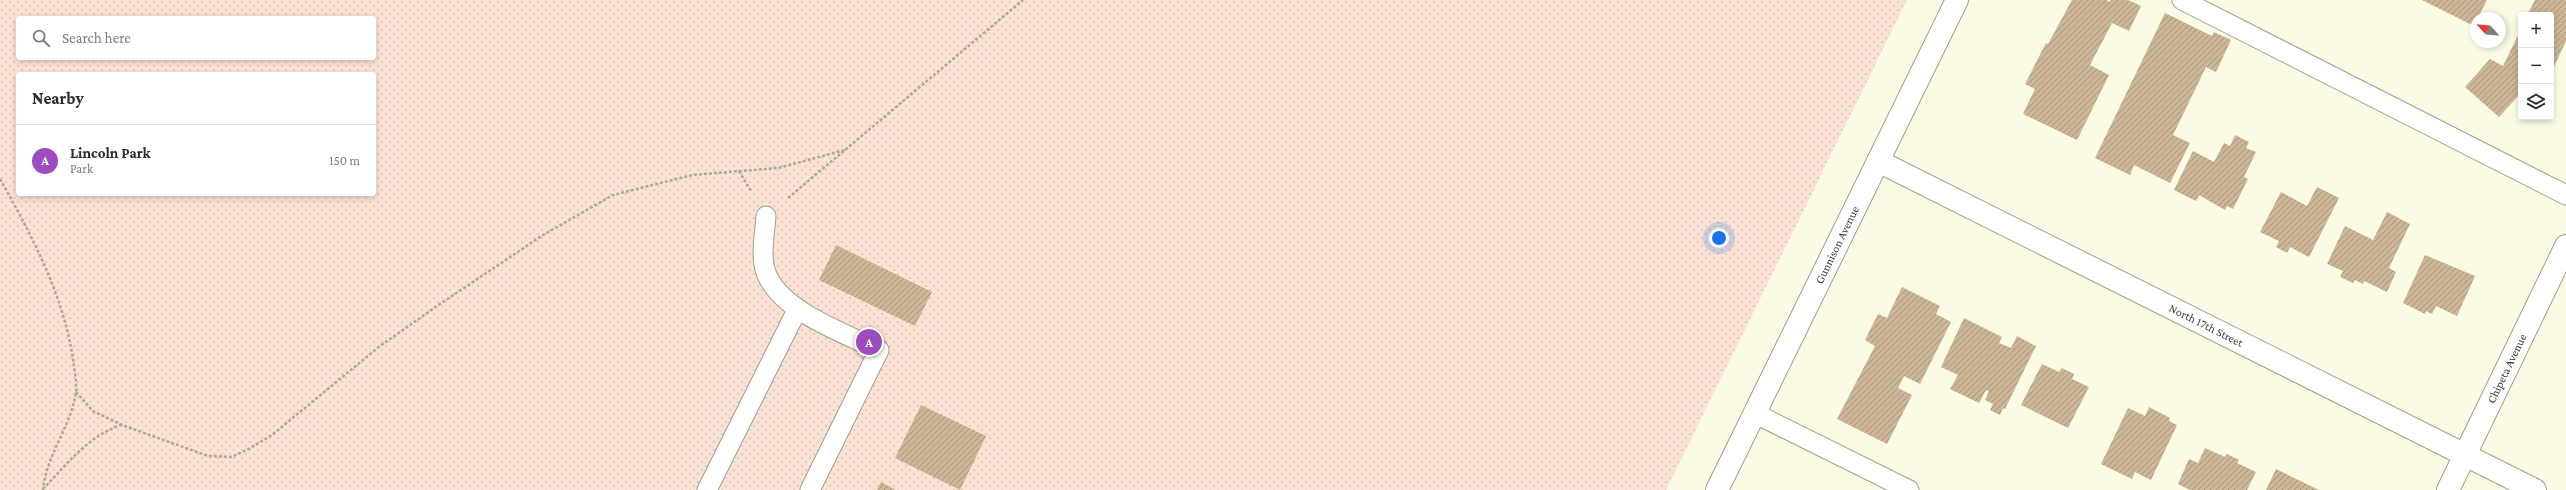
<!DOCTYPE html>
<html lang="en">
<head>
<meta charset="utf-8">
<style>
	:root { --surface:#fff; --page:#f2f2f3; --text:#2b2b33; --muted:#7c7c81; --line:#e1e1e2; --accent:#9c4cbd }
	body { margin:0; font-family:"Crimson Pro",serif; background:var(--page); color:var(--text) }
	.controls { position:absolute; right:12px; top:12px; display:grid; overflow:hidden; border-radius:4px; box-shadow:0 2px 6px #0003 }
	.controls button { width:36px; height:36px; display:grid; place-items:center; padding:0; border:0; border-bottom:1px solid var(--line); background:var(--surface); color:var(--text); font:20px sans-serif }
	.compass { position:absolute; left:2470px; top:12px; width:36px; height:36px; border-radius:50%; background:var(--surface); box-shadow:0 2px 6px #0003; rotate:296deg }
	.you { position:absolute; left:1719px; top:238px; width:14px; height:14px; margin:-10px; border:3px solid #fff; border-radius:50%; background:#1a73e8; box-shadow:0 0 0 6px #1a73e833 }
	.badge { display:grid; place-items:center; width:26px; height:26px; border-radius:50%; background:var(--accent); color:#fff; font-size:13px; font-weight:700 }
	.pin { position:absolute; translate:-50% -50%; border:2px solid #fff; box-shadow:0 1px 4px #0006 }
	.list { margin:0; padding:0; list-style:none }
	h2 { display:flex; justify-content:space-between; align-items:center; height:52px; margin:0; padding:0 16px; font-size:17px }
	h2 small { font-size:13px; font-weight:400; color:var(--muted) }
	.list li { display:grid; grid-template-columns:26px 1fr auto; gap:12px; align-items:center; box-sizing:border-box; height:72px; padding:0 16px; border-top:1px solid var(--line) }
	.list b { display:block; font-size:15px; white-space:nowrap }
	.list p { margin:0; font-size:13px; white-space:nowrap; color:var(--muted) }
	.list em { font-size:13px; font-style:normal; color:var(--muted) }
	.icon { flex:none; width:22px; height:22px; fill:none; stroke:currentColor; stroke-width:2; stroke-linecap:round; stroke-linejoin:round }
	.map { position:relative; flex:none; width:2566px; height:490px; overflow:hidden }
	.search { position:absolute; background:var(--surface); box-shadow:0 2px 6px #0003; left:16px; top:16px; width:360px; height:44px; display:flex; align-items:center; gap:10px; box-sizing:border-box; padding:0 14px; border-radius:4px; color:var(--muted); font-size:15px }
	.panel { position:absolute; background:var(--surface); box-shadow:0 2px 6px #0003; left:16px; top:72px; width:360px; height:124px; border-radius:4px }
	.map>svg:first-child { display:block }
	.grass { fill:url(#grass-dots); fill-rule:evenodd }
	.building { fill:url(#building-hatch) }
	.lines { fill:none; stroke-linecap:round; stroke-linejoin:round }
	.service-casing { stroke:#a19f8c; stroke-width:21 }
	.minor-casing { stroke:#a19f8c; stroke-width:24 }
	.tertiary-casing { stroke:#a19f8c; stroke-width:24 }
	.path { stroke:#aaa99a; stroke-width:2.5; stroke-dasharray:3 2; stroke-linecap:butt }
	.service { stroke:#fff; stroke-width:19 }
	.minor { stroke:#fff; stroke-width:22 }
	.tertiary { stroke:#fff; stroke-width:22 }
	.labels { text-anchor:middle; stroke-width:3; stroke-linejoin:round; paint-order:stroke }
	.street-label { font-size:12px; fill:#3e3d35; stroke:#fff }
</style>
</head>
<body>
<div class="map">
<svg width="2566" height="490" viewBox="0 0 2566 490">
	<defs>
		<pattern id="grass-dots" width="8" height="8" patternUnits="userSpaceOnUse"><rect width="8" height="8" fill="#fce1d5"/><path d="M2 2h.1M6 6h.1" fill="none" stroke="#d9c2b7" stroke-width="1.8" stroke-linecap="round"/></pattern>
		<pattern id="building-hatch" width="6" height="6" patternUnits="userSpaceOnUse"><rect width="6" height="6" fill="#cdb698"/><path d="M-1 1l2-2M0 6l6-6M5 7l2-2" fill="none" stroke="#a8957d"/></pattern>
	</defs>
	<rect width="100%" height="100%" fill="#fbfae5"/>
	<!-- grass -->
	<path class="grass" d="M0,0H1907L1666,490H0ZM18,18H374V58H18ZM18,74H374V194H18Z"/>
	<!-- building -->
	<path class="building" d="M2072,0H2106L2110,2L2111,0H2128L2141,6L2129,31L2112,23L2090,65L2109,75L2077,140L2023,114L2035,89L2025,84L2046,43L2048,44Z
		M2422,0H2487L2474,26Z
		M2535,0H2566V41L2551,73V15H2527Z
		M2165,13L2212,36L2214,32L2231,40L2216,72L2206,67L2173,135L2190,143L2170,183L2134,165L2130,175L2095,158Z
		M2521,29V93L2499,117L2465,87L2490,59L2503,66Z
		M2235,135L2249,142L2246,148L2256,152L2244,177L2248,179L2233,209L2227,206L2225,210L2199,195L2196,201L2174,190L2193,151L2214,162L2224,143L2230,146Z
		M2317,187L2339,198L2309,257L2290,247L2287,253L2276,247L2279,241L2260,232L2281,192L2307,206Z
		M2387,212L2410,224L2389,268L2396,272L2387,292L2364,281L2363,284L2355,280L2353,283L2340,277L2343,271L2327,264L2345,226L2373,240Z
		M836,245L932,292L915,326L819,280Z
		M2425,255L2475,276L2457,316L2436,306L2432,314L2426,311L2425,314L2403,303Z
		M1902,287L1940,306L1936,314L1951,322L1920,384L1904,376L1898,388L1912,395L1887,444L1837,419L1875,346L1865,340L1878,314L1887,318Z
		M1964,318L2002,337L1999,343L2011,348L2017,336L2036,346L2005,409L2003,408L2000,415L1990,410L1993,404L1985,400L1989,391L1986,390L1979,403L1950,389L1958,375L1941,367Z
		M2042,364L2059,372L2062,368L2074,374L2072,379L2089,387L2068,428L2021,405Z
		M921,405L986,436L960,490L895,458Z
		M2149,407L2170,418L2169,421L2177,425L2151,480L2135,472L2132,479L2101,464L2128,408L2145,416Z
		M2205,448L2225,457L2227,454L2239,460L2237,463L2256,472L2247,490H2190L2178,484L2189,459L2198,463Z
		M2276,469L2319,490H2266Z
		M881,482L896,490H877Z"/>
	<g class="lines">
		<!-- service casing -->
		<g class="service-casing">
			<path id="service" d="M2182,0L2566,195
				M766,216C765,232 761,250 764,265C771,308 844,333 879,350L810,490
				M1754,413L1909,490
				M707,490L797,310"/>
		</g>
		<!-- minor casing -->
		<g class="minor-casing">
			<g id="minor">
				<path id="s1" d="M1878,161L2535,490"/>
				<path id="s2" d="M2448,490L2566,246"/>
			</g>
		</g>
		<!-- tertiary casing -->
		<g class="tertiary-casing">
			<g id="tertiary">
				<path id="s3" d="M1717,490L1957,0"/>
			</g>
		</g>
		<!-- path -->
		<path class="path" d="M739,171L751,191
			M0,179C32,236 63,294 73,359C74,369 77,382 76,392C71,427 46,455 43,490
			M788,198L1023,0
			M76,392L93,411L122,425L208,456L231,457L247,450L272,435L380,346L440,304L543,235L613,195L692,175L778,168L845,150
			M43,489C66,465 88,436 121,425"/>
		<!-- service -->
		<use href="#service" class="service"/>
		<!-- minor -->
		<use href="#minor" class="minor"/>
		<!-- tertiary -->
		<use href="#tertiary" class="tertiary"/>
	</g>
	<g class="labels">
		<!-- street labels -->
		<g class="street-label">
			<text dy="4" stroke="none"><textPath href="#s3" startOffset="273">Gunnison Avenue</textPath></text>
			<text dy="4" stroke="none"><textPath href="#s1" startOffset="367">North 17th Street</textPath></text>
			<text dy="4" stroke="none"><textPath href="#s2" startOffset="135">Chipeta Avenue</textPath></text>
		</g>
	</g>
</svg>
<div class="controls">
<button>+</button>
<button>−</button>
<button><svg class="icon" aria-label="layers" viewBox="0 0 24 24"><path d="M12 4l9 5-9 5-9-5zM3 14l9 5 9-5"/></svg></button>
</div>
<svg class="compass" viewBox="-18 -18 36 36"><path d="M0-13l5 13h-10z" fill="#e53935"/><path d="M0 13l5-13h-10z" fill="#7c7c81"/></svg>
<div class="you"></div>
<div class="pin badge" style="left:869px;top:342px">A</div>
<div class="search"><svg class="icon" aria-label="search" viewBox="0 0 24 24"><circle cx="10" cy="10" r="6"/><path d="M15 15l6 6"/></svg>Search here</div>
<section class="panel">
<h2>Nearby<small></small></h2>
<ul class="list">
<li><span class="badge">A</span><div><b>Lincoln Park</b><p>Park</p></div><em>150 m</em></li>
</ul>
</section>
</div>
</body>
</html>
